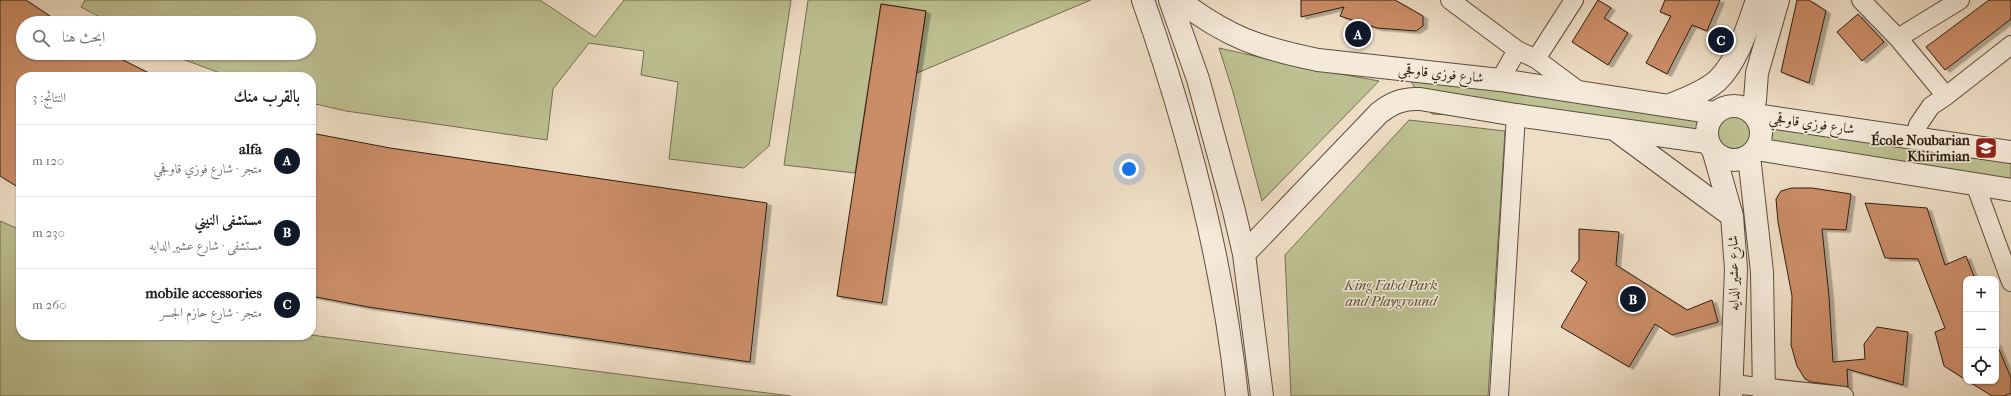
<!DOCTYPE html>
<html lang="ar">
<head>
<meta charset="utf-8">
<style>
	:root { --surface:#fff; --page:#f2f2f2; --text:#202124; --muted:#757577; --line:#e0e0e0; --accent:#111827 }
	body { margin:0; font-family:"IM FELL French Canon",Amiri,serif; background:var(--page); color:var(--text); direction:rtl }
	.controls { position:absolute; right:12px; bottom:12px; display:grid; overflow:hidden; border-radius:8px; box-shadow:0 1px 3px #0004 }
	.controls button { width:36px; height:36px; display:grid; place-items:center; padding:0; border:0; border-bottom:1px solid var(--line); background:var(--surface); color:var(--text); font:20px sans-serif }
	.you { position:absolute; left:1129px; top:169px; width:14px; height:14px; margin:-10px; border:3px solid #fff; border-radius:50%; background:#1a73e8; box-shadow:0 0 0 6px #1a73e833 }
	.badge { display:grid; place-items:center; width:26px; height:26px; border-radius:50%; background:var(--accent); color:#fff; font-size:13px; font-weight:700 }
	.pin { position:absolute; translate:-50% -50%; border:2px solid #fff; box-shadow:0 1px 4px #0006 }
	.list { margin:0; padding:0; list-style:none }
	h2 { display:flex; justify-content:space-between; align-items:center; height:52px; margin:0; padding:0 16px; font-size:17px }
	h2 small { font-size:13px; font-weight:400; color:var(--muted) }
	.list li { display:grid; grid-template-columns:26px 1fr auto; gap:12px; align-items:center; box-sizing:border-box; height:72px; padding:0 16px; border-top:1px solid var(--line) }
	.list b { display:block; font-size:15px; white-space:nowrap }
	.list p { margin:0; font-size:13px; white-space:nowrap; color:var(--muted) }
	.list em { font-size:13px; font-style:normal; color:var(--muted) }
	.icon { flex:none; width:22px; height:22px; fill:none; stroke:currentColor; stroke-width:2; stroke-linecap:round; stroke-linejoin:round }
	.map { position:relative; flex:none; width:2011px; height:396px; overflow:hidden; direction:ltr }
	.search { position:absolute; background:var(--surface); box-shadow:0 1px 3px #0004; left:16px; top:16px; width:300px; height:44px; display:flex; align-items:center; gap:10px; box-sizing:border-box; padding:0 14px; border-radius:22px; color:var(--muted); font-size:15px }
	.panel { position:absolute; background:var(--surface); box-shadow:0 1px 3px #0004; left:16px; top:72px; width:300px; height:268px; border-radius:16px; direction:rtl }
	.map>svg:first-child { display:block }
	.green { fill:#bdc092; stroke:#746e51 }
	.building { fill:#cb8d68; stroke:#2b1d10; filter:url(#shadow) }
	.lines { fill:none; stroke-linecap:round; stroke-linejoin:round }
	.minor-casing { stroke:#5c4d3e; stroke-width:20 }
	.tertiary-casing { stroke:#5c4d3e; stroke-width:24 }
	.minor { stroke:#f5eada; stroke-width:18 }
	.tertiary { stroke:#f5eada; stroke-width:22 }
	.labels { text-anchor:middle; stroke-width:3; stroke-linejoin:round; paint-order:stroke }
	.street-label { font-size:14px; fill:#2b1d10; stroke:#f5eada }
	.poi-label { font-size:14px; font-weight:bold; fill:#2b1d10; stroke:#f5eada; text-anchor:end }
	.park-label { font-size:14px; font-style:italic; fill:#574e37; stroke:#f5eada }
</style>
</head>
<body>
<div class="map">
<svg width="2011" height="396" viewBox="0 0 2011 396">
	<defs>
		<filter id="shadow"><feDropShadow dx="4.5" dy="2.5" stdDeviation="0" flood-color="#0004"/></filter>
	</defs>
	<rect width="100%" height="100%" fill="#efdec6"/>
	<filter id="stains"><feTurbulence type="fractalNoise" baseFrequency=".005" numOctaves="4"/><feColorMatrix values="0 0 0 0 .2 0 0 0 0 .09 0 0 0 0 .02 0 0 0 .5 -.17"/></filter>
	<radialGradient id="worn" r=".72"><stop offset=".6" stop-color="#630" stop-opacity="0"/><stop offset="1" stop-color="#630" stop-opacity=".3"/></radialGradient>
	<!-- green -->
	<path class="green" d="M85,0H540L595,37L624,0H791L769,146L744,168L669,159L678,82L641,75L644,51L589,43L553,89L547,140L346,111L311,103V77H231L166,53H309V23H111L81,7Z
		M808,0H1091L917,73L926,11L881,4L855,173L784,165Z
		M1219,48L1307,68L1379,81L1262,201L1233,92Z
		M1395,57L2011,144V191L1527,119L1432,114Z
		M1409,120L1505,131L1488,396H1291L1285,255Z
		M0,221L21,230V335H311L791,396H0Z"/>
	<!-- building -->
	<path class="building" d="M0,0H26L60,23H23V53H109L157,77H21V189L0,176Z
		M1301,0H1395L1423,16V26L1416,31L1377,28L1340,16L1344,7L1301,17Z
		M1598,0L1611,8L1604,18L1628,33L1608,65L1572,42Z
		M1665,0H1720L1707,31L1692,25L1667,74L1646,63L1671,16L1660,12Z
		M1797,0H1809L1826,11L1809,83L1781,72Z
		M1989,0H2011V19L1945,70L1926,47Z
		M881,4L926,11L882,303L837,296Z
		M1858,14L1884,42L1862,61L1837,32Z
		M311,133L390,148L767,203L750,362L368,307L311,296Z
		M1792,188H1812L1851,194L1846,230L1822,229L1829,296L1833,362L1865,359L1864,344L1877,327L1908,332L1903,385L1847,369L1848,387L1811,382L1805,379L1797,366L1791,345L1792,296L1778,222L1776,199L1781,191Z
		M1865,203L1927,208L1945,265L1966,256L1975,279H1966V380L1944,366L1935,332L1945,328L1918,259L1885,258Z
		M1579,229L1619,232L1616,265L1687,310L1712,300L1718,322L1672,335L1655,324L1629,367L1561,327L1587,282L1571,271L1579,260Z
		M1996,342L2011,378V393L2004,396H1992L1968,381H1996Z"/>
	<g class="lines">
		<!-- minor casing -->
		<g class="minor-casing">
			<path id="minor" d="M1450,0L1517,50L1536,59L1579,91
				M1861,0L1898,38L1946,96
				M1898,38L1960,0
				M1536,59L1574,0
				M1500,80L1517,50
				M1915,138L1918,125L1931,106L1946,96L2011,45
				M1975,184L2011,282
				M1732,384L1844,396
				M1499,396L1516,115"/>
		</g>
		<!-- tertiary casing -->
		<g class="tertiary-casing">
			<path id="tertiary" d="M1143,0C1188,128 1223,261 1237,396
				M1170,0L1198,79L1234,211L1244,254L1262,396
				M1179,0C1227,37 1259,48 1318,60L1500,80L1715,113
				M1670,105C1686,99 1704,92 1717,81C1738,61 1748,26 1757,0
				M1707 133a27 27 0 1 1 54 0a27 27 0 1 1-54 0Z
				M1752,112L1755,100L1757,73L1778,0
				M1755,115L2011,152
				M1617,131L1732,216
				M1756,149L2011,190
				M1714,153L1732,216L1736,269L1731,396
				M1749,156L1762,272L1764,396
				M1244,254L1379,113C1392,103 1403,98 1420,99L1516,115L1707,142"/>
		</g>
		<!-- minor -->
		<use href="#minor" class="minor"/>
		<!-- tertiary -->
		<use href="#tertiary" class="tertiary"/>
	</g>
	<!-- icons -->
	<defs>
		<g id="school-square" transform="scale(1.15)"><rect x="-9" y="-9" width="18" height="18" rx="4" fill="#8f2418" stroke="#f5eada"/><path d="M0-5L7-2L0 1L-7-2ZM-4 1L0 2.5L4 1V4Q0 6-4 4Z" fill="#fff"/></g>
	</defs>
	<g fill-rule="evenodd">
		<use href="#school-square" x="1986" y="148"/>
	</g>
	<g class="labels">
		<!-- street labels -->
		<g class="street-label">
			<text transform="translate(1441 73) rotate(6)" y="5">شارع فوزي قاوقجي</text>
			<text transform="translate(1812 123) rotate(8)" y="5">شارع فوزي قاوقجي</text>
			<text transform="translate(1733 273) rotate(-91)" y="5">شارع عشير الدايه</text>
		</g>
		<!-- poi labels -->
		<g class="poi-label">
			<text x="1970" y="145">École Noubarian<tspan x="1970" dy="16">Khirimian</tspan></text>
		</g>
		<!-- park labels -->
		<g class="park-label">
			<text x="1391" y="290">King Fahd Park<tspan x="1391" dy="16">and Playground</tspan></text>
		</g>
	</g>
	<rect width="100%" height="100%" filter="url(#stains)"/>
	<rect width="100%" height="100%" fill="url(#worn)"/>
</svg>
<div class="controls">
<button>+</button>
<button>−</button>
<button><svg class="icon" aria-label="locate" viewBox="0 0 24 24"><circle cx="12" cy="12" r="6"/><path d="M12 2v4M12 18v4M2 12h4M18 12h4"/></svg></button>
</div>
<div class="you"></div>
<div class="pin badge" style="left:1358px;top:34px">A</div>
<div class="pin badge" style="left:1633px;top:299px">B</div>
<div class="pin badge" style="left:1721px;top:40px">C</div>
<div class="search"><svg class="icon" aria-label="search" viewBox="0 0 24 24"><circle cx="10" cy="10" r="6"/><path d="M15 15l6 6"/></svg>ابحث هنا</div>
<section class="panel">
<h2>بالقرب منك<small>النتائج: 3</small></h2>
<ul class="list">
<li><span class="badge">A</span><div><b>alfa</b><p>متجر · شارع فوزي قاوقجي</p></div><em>120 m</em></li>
<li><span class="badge">B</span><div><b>مستشفى النيني</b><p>مستشفى · شارع عشير الدايه</p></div><em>230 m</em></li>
<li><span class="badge">C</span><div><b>mobile accessories</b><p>متجر · شارع حازم الجسر</p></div><em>260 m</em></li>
</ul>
</section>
</div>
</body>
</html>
